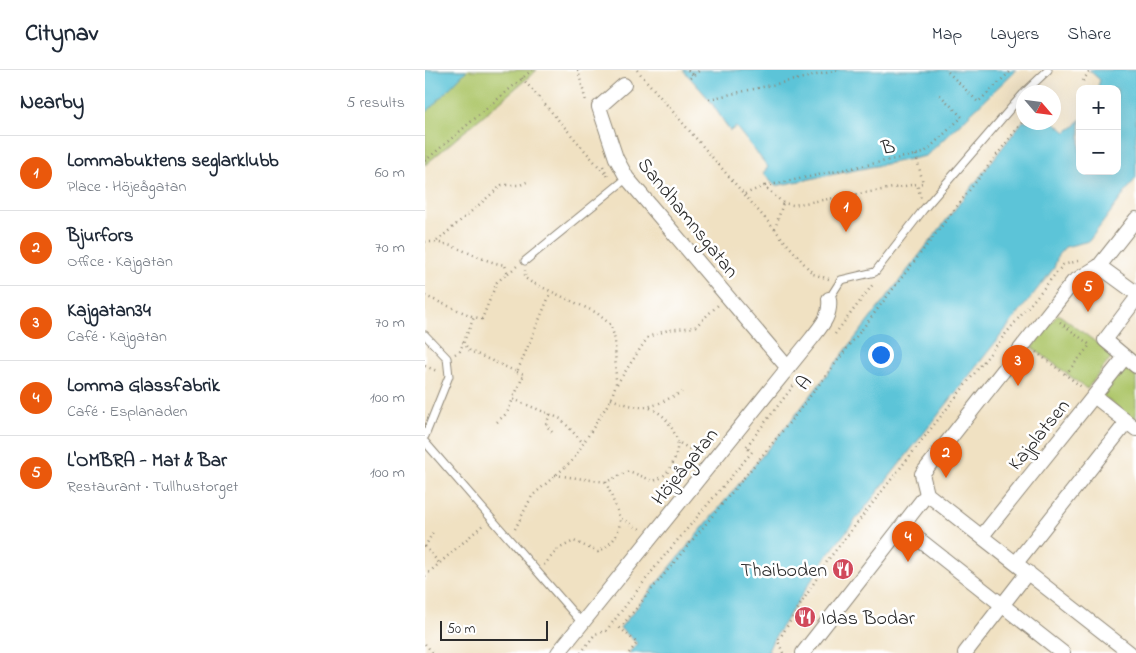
<!DOCTYPE html>
<html lang="en">
<head>
<meta charset="utf-8">
<style>
	:root { --surface:#fff; --page:#f6f6f7; --text:#1f2937; --muted:#747a83; --line:#e0e1e3; --accent:#ea580c }
	body { margin:0; font-family:"Indie Flower",sans-serif; background:var(--page); color:var(--text) }
	.controls { position:absolute; right:15px; top:15px; display:grid; overflow:hidden; border-radius:10px; box-shadow:0 5px 20px #0002 }
	.controls button { width:45px; height:45px; display:grid; place-items:center; padding:0; border:0; border-bottom:1px solid var(--line); background:var(--surface); color:var(--text); font:25px sans-serif }
	.compass { position:absolute; left:591px; top:15px; width:45px; height:45px; border-radius:50%; background:var(--surface); box-shadow:0 5px 20px #0002; rotate:118deg }
	.scale { position:absolute; left:15px; bottom:12px; width:108px; box-sizing:border-box; padding-left:5px; border:2px solid #2b2b2b; border-top:0; font-size:14px; line-height:18px; white-space:nowrap; color:#2b2b2b; -webkit-text-stroke:4px #fff; paint-order:stroke }
	.you { position:absolute; left:455px; top:284px; width:18px; height:18px; margin:-12px; border:4px solid #fff; border-radius:50%; background:#1a73e8; box-shadow:0 0 0 8px #1a73e833 }
	.badge { display:grid; place-items:center; width:32px; height:32px; border-radius:50%; background:var(--accent); color:#fff; font-size:16px; font-weight:700 }
	.pin { position:absolute; translate:-50% -41px; filter:drop-shadow(0 1px 2px #0008) }
	.pin::after { content:''; position:absolute; top:26px; width:18px; height:15px; background:inherit; clip-path:polygon(0 0,100% 0,50% 100%) }
	.list { margin:0; padding:0; list-style:none }
	h2 { display:flex; justify-content:space-between; align-items:center; height:65px; margin:0; padding:0 20px; font-size:21px }
	h2 small { font-size:16px; font-weight:400; color:var(--muted) }
	.list li { display:grid; grid-template-columns:32px 1fr auto; gap:15px; align-items:center; box-sizing:border-box; height:75px; padding:0 20px; border-top:1px solid var(--line) }
	.list b { display:block; font-size:19px; white-space:nowrap }
	.list p { margin:0; font-size:16px; white-space:nowrap; color:var(--muted) }
	.list em { font-size:16px; font-style:normal; color:var(--muted) }
	.map { position:relative; flex:none; width:711px; height:583px; overflow:hidden }
	header { display:flex; align-items:center; gap:30px; box-sizing:border-box; height:70px; padding:0 25px; background:var(--surface); border-bottom:1px solid var(--line) }
	header strong { font-size:24px }
	nav { display:flex; gap:28px; margin-inline-start:auto; font-size:18px }
	main { display:flex }
	aside { flex:1; background:var(--surface) }
	.map>svg:first-child { display:block }
	.green { fill:#afc76c; stroke:#6d794c }
	.water { fill:#5bc4d8; stroke:#437882 }
	.lines { fill:none; stroke-linecap:round; stroke-linejoin:round }
	.service-casing { stroke:#8e8676; stroke-width:9 }
	.minor-casing { stroke:#8e8676; stroke-width:16 }
	.path { stroke:#8e8676; stroke-width:2.5; stroke-dasharray:1 4; stroke-linecap:butt }
	.service { stroke:#fff; stroke-width:7 }
	.minor { stroke:#fff; stroke-width:14 }
	.labels { text-anchor:middle; stroke-width:5; stroke-linejoin:round; paint-order:stroke }
	.street-label { font-size:20px; fill:#2b2b2b; stroke:#fff }
	.poi-label { font-size:20px; fill:#2b2b2b; stroke:#fff; text-anchor:end }
</style>
</head>
<body>
<header>
<strong>Citynav</strong>
<nav><a>Map</a><a>Layers</a><a>Share</a></nav>
</header>
<main>
<aside>
<h2>Nearby<small>5 results</small></h2>
<ul class="list">
<li><span class="badge">1</span><div><b>Lommabuktens seglarklubb</b><p>Place · Höjeågatan</p></div><em>60 m</em></li>
<li><span class="badge">2</span><div><b>Bjurfors</b><p>Office · Kajgatan</p></div><em>70 m</em></li>
<li><span class="badge">3</span><div><b>Kajgatan34</b><p>Café · Kajgatan</p></div><em>70 m</em></li>
<li><span class="badge">4</span><div><b>Lomma Glassfabrik</b><p>Café · Esplanaden</p></div><em>100 m</em></li>
<li><span class="badge">5</span><div><b>L'OMBRA - Mat &amp; Bar</b><p>Restaurant · Tullhustorget</p></div><em>100 m</em></li>
</ul>
</aside>
<div class="map">
<svg width="711" height="583" viewBox="0 0 711 583">
	<rect width="100%" height="100%" fill="#fff"/>
	<filter id="ink" filterUnits="userSpaceOnUse"><feTurbulence type="fractalNoise" baseFrequency=".02" numOctaves="2"/><feDisplacementMap in="SourceGraphic" scale="10" xChannelSelector="R" yChannelSelector="G"/><feConvolveMatrix kernelMatrix="1 2 1 2 8 2 1 2 1" color-interpolation-filters="sRGB"/></filter>
	<filter id="wash" filterUnits="userSpaceOnUse"><feTurbulence type="fractalNoise" baseFrequency=".0096" numOctaves="4" result="noise"/><feDisplacementMap in="SourceGraphic" scale="20" xChannelSelector="R" yChannelSelector="G"/><feGaussianBlur stdDeviation="1.12" result="paint"/><feColorMatrix in="noise" values="0 0 0 0 0 0 0 0 0 0 0 0 0 0 0 0 0 1.4 0 .05"/><feComposite in="paint" operator="in"/></filter>
	<g filter="url(#wash)">
		<rect width="100%" height="100%" fill="#f0e1c2"/>
		<!-- green -->
		<path class="green" d="M0,0H112L0,95Z
			M633,244L688,285L662,319L607,277Z
			M699,294L711,303V352L675,324Z"/>
		<!-- water -->
		<path class="water" d="M0,0H42L0,44Z
			M258,0H591L501,86L350,116L338,103L343,97L311,57L305,61L284,29Z
			M664,0H711V108L664,171L640,177L633,185L629,198L402,486L348,570L343,581L346,583H204L212,573L195,558L369,347L598,51L629,52L641,62L650,56L655,49V101H692V19H672L675,10Z"/>
	</g>
	<g filter="url(#ink)">
		<g class="lines">
			<!-- service casing -->
			<g class="service-casing">
				<path id="service" d="M600,22L623,0
					M100,191L202,108
					M404,229L416,210L450,202L498,140L598,24
					M0,265L22,288L24,306L0,366
					M0,372L157,553"/>
			</g>
			<!-- minor casing -->
			<g class="minor-casing">
				<path id="minor" d="M199,15L174,37L191,88L202,108L363,298
					M674,196L711,223
					M711,229L680,270L711,296
					M669,326L711,359
					M502,424L705,583
					M477,456L638,583
					M557,466L700,287
					M591,493L702,352
					M133,583L387,268C397,255 406,246 404,229
					M378,583L502,424L497,404L648,212L674,196L711,149
					M540,583L603,502"/>
			</g>
			<!-- path -->
			<path class="path" d="M153,0L161,32
				M212,0L388,204L404,209
				M263,0L268,5
				M523,2L553,32L587,0
				M97,8L181,105
				M265,8L275,0
				M658,11L665,0
				M284,29L414,0
				M491,85L498,113L492,114
				M0,91L107,0
				M178,96L184,109
				M340,116L499,83L537,47L513,23
				M320,124L339,116L358,133L368,135L492,114L496,129
				M350,159L358,133
				M12,171L77,115H95L104,111
				M0,172C27,170 53,191 80,195L82,202
				M0,226L49,247
				M635,252L665,275L641,304
				M410,264L449,213
				M38,272L45,281L92,302L126,222
				M611,282L658,318
				M30,284L35,281L49,247L57,249L72,212L92,196
				M0,296L12,301
				M92,302L99,304L88,329L136,349L158,373
				M192,314L223,267L243,260L270,257L293,235
				M186,329C222,342 223,339 257,322
				M225,338C241,345 247,356 253,372
				M125,344L121,355L127,362
				M72,352L82,343L88,329
				M130,405L181,412L204,401L228,411C246,406 251,389 253,372L276,386
				M181,412L195,448
				M90,459L107,426L148,390L186,329L191,314L190,270L186,255L172,243L106,212L100,208V200
				M0,476L14,493
				M0,477L8,462
				M119,495L133,479L149,471L173,482C187,474 195,465 195,448L215,459
				M0,506L59,454
				M0,574L8,583
				M156,583L170,564L181,561L235,491L327,382L321,377L369,315
				M204,583L212,573L195,558L369,347L598,51
				M358,583L353,571L403,490L578,267L638,195L653,191"/>
			<!-- service -->
			<use href="#service" class="service"/>
			<!-- minor -->
			<use href="#minor" class="minor"/>
		</g>
	</g>
	<!-- icons -->
	<defs>
		<g id="restaurant-disc" transform="scale(1.125)"><circle r="9.5" fill="#d1495b" stroke="#fff"/><path d="M-5-6h1v4h1v-4h1v4h1v-4h1v5L-1.5 .5V6h-2V.5L-5-1ZM5-6V6H3V1.5H1.5Q1.5-4 5-6Z" fill="#fff"/></g>
	</defs>
	<g fill-rule="evenodd">
		<use href="#restaurant-disc" x="418" y="499"/>
		<use href="#restaurant-disc" x="380" y="547"/>
	</g>
	<g class="labels">
		<!-- street labels -->
		<g class="street-label">
			<text transform="translate(463 76) rotate(-11)" y="7">B</text>
			<text transform="translate(264 147) rotate(51)" y="7">Sandhamnsgatan</text>
			<text transform="translate(378 312) rotate(-52)" y="7">A</text>
			<text transform="translate(613 364) rotate(-51)" y="7">Kajplatsen</text>
			<text transform="translate(259 396) rotate(-51)" y="7">Höjeågatan</text>
		</g>
		<!-- poi labels -->
		<g class="poi-label">
			<text x="402" y="506">Thaiboden</text>
			<text x="396" y="554" text-anchor="start">Idas Bodar</text>
		</g>
	</g>
</svg>
<div class="controls">
<button>+</button>
<button>−</button>
</div>
<svg class="compass" viewBox="-18 -18 36 36"><path d="M0-13l5 13h-10z" fill="#e53935"/><path d="M0 13l5-13h-10z" fill="#747a83"/></svg>
<div class="scale">50 m</div>
<div class="you"></div>
<div class="pin badge" style="left:421px;top:162px">1</div>
<div class="pin badge" style="left:521px;top:408px">2</div>
<div class="pin badge" style="left:593px;top:316px">3</div>
<div class="pin badge" style="left:483px;top:492px">4</div>
<div class="pin badge" style="left:663px;top:242px">5</div>
</div>
</main>
</body>
</html>
